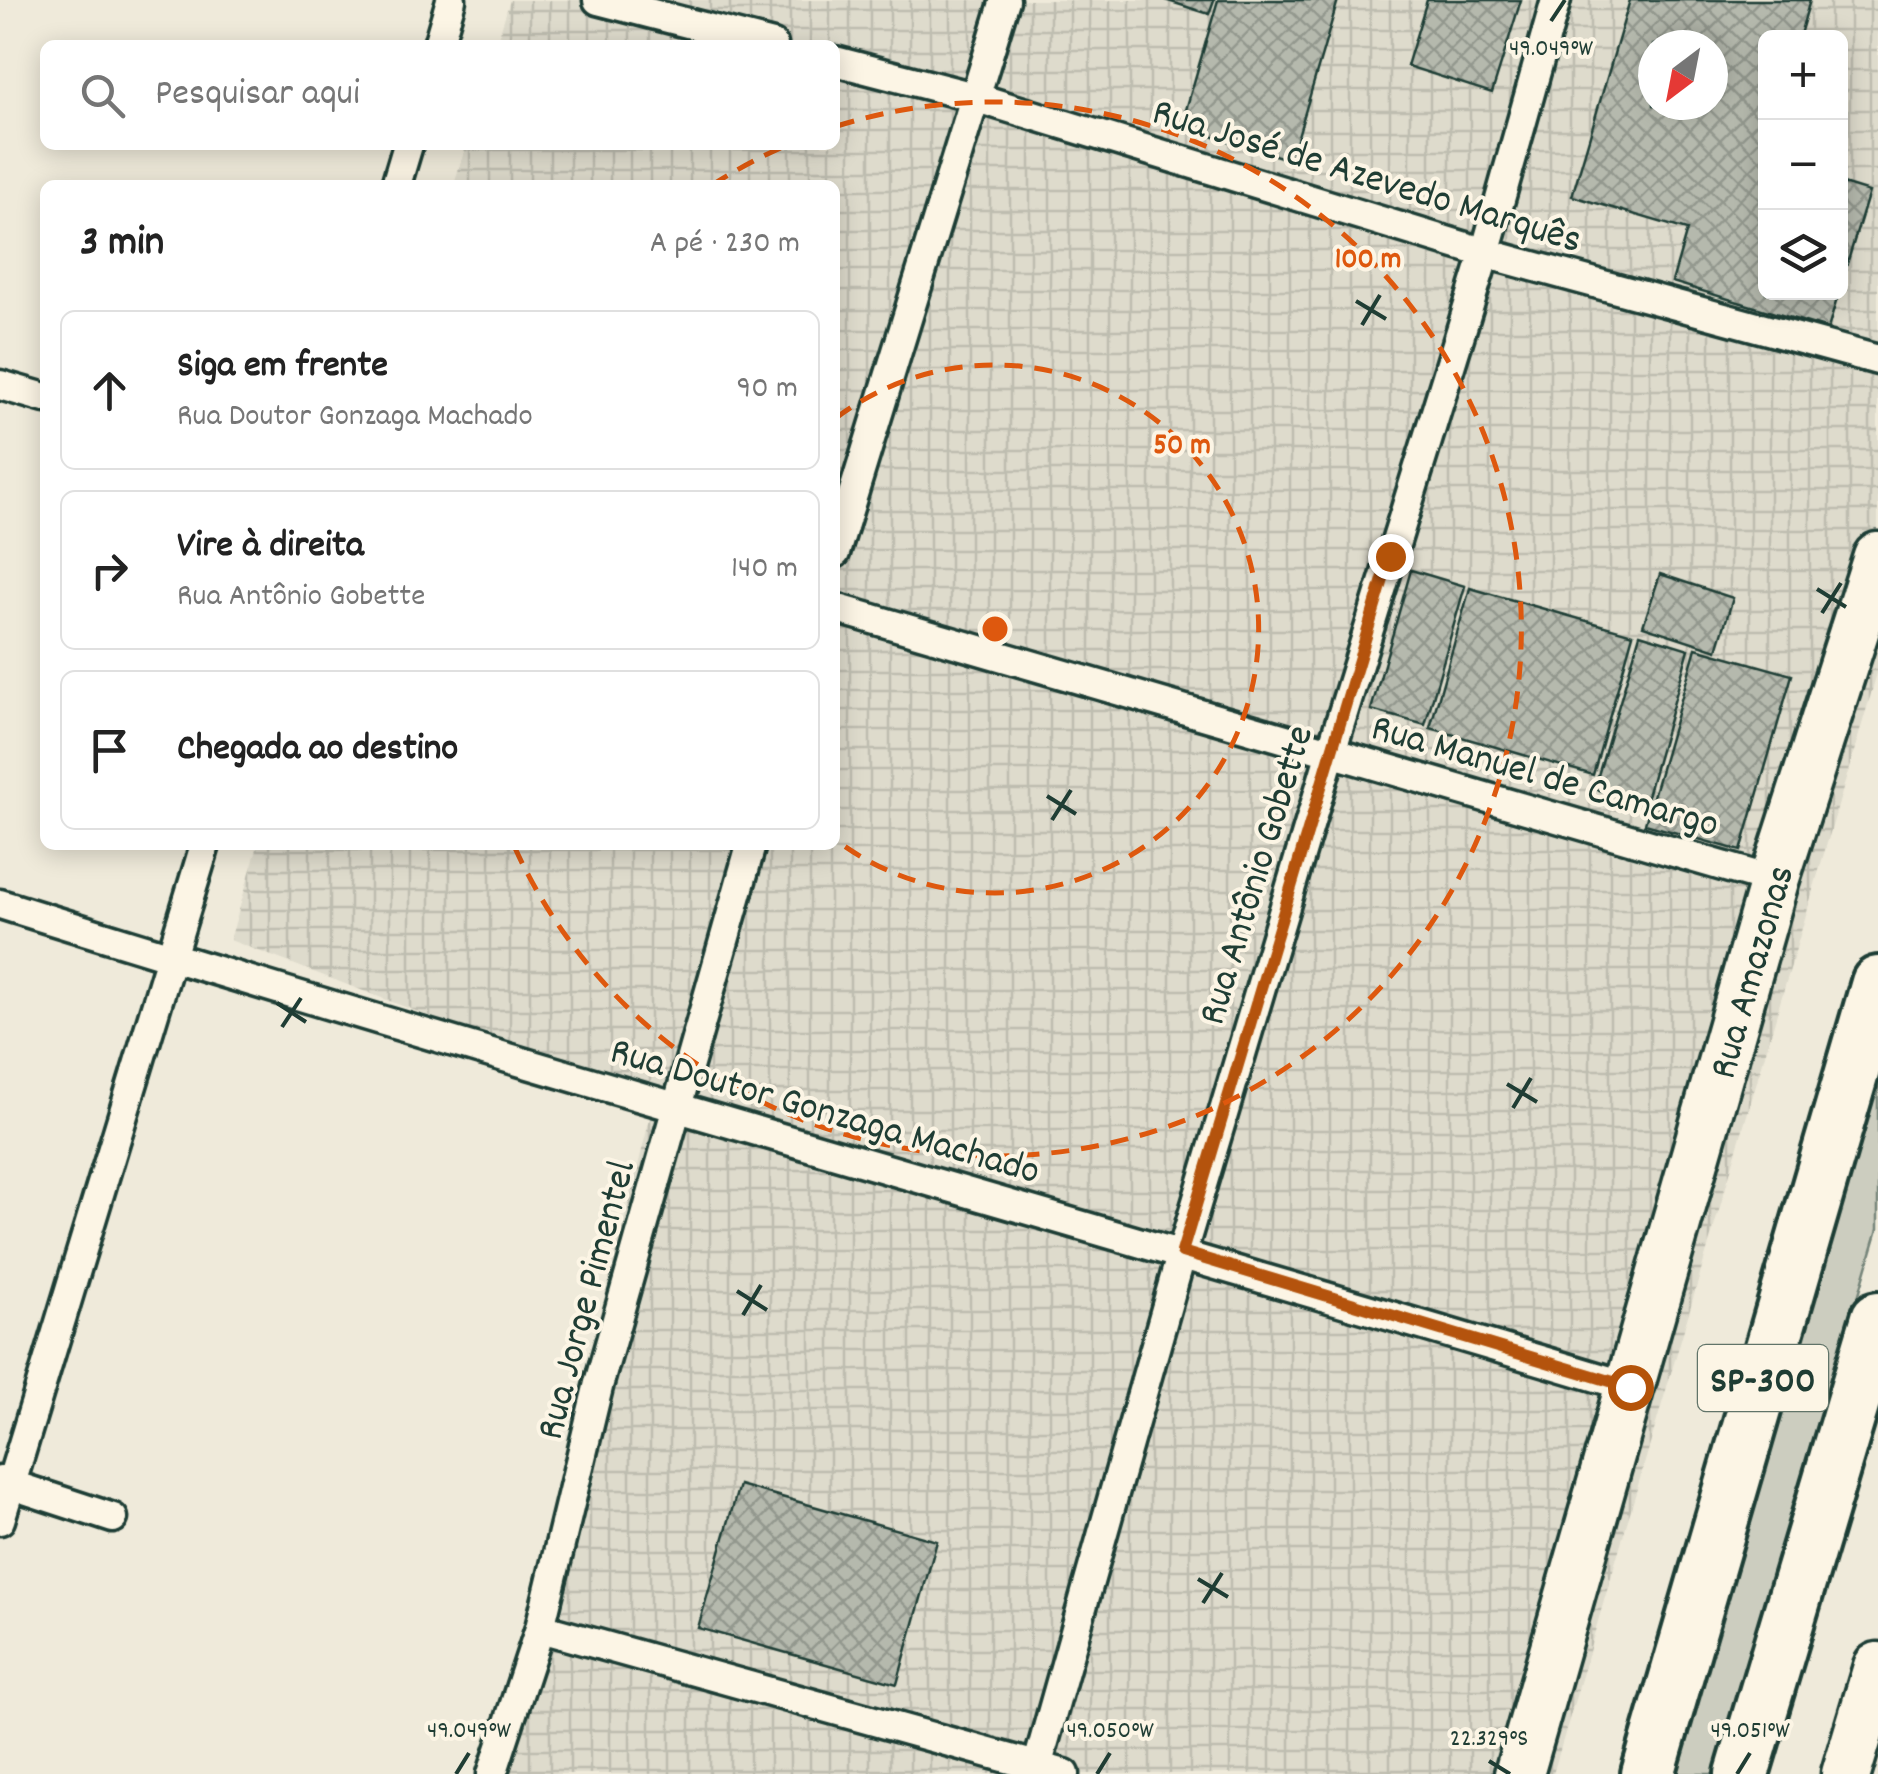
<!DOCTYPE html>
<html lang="pt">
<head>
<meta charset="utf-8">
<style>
	:root { --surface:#fff; --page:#f2f2f2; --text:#222; --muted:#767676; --line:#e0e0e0 }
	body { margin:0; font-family:Dekko,sans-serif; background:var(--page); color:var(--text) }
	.controls { position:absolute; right:30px; top:30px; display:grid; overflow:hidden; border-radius:15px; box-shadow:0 5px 25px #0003 }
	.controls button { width:90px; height:90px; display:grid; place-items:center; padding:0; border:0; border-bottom:2px solid var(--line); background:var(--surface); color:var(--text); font:50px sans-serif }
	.compass { position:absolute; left:1638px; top:30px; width:90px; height:90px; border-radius:50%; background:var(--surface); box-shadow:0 5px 25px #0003; rotate:212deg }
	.stop { position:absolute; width:30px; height:30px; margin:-22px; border:8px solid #b45309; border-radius:50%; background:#fff }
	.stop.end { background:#b45309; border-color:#fff; box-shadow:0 2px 10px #0008 }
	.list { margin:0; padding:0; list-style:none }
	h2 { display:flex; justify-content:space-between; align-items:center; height:130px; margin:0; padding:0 40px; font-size:42px }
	h2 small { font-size:32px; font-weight:400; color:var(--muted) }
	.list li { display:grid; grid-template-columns:65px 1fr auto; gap:30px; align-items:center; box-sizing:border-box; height:160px; margin:0 20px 20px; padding:0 20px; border:2px solid var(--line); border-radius:15px }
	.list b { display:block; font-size:38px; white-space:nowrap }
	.list p { margin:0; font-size:32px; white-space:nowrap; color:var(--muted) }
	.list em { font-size:32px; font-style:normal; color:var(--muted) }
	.icon { flex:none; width:55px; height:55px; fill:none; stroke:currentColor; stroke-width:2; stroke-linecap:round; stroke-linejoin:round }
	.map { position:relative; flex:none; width:1878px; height:1774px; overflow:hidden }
	.search { position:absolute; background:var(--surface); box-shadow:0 5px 25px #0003; left:40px; top:40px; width:800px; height:110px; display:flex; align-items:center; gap:25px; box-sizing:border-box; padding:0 35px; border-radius:15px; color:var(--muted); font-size:38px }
	.panel { position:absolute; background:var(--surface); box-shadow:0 5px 25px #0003; left:40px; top:180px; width:800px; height:670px; border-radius:15px }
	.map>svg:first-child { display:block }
	.industrial { fill:url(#industrial-grid); fill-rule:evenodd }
	.grass { fill:#cccdbf; stroke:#76857a; stroke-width:2.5 }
	.building { fill:url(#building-cross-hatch); stroke:#1f3d34; stroke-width:2.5; fill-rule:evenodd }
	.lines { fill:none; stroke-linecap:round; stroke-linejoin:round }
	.minor-casing { stroke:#1f3d34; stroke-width:35 }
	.trunk-casing { stroke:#1f3d34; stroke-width:55 }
	.motorway-casing { stroke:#1f3d34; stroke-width:60 }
	.minor { stroke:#fcf5e5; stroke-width:28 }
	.trunk { stroke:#fcf5e5; stroke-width:48 }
	.motorway { stroke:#fcf5e5; stroke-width:52 }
	.route { stroke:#b45309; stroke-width:12 }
	.ticks { fill:none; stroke:#1f3d34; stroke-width:4 }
	.ring { fill:none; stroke:#de580e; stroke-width:5; stroke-dasharray:18 12 }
	.labels { text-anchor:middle; stroke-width:8; stroke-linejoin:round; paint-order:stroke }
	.shield { fill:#fcf5e5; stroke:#617469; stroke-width:2.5 }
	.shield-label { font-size:38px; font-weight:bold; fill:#1f3d34 }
	.street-label { font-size:40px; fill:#1f3d34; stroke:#fcf5e5 }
	.ticks-label { font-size:25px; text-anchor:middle; fill:#1f3d34; stroke:#fcf5e5; stroke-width:8; stroke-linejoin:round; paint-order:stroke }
	.centre { fill:#de580e; stroke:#fcf5e5; stroke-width:5 }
	.ring-label { font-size:30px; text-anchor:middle; font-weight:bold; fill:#de580e; stroke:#fcf5e5; stroke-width:8; stroke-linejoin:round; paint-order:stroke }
</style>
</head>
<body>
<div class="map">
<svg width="1878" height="1774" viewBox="0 0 1878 1774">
	<defs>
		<pattern id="industrial-grid" width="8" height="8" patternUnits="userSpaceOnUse" patternTransform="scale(2.5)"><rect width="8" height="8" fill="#dedbcc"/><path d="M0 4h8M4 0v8" fill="none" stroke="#bebdb0"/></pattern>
		<pattern id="building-cross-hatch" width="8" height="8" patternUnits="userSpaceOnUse" patternTransform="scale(2.5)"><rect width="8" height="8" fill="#b5b9ad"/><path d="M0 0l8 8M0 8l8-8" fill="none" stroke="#93988e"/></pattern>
	</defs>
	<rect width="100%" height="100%" fill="#efeada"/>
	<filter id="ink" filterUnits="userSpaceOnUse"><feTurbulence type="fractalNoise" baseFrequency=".01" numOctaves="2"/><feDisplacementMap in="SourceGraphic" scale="20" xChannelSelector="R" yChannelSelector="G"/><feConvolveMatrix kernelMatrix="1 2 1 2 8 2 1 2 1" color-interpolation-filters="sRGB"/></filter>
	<g filter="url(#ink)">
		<!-- industrial -->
		<path class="industrial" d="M510,0H1878V670L1553,1774H479L501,1713L654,1102L230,940L258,845H835V185H454L466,145H835V45H496ZM1766,38H1840V292H1766ZM1653,45H1713V105H1653Z"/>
		<!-- grass -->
		<path class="grass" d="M1878,1052V1229L1718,1774H1666Z"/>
		<!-- building -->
		<path class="building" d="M1165,0H1214L1209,14Z
			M1218,0H1338L1291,160L1181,127Z
			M1427,0H1521L1492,93L1407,66Z
			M1630,0H1810L1799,38H1766V292H1839L1828,329L1672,282L1687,230L1572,196ZM1653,45H1713V105H1653Z
			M1840,183L1869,192L1840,287Z
			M1411,570L1465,586L1425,725L1371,710Z
			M1660,574L1733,598L1717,650L1643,626Z
			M1470,588L1633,634L1593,775L1430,728Z
			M1640,634L1689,649L1645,803L1594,789Z
			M1696,648L1792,675L1741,851L1645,824Z
			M739,1485L937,1541L897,1684L698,1628Z"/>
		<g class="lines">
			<!-- minor casing -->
			<g class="minor-casing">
				<path id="minor" d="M598,0L773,45
					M438,45L451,0
					M835,61L974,97L1485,253L1878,360
					M396,185L408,145
					M0,385L45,398
					M835,553L1005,0
					M835,608L1774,881
					M0,904C541,1073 1087,1224 1630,1387
					M0,1481L113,1518
					M0,1520L205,845
					M540,1628L1065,1774
					M492,1774L540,1628L599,1383L751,845
					M1035,1774L1182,1252L1331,752L1485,253L1556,0"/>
			</g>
			<!-- trunk casing -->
			<g class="trunk-casing">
				<path id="trunk" d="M1519,1774L1774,881L1878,557
					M1846,1774L1878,1667"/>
			</g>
			<!-- motorway casing -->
			<g class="motorway-casing">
				<path id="motorway" d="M1648,1774L1878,983
					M1742,1774L1878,1318"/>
			</g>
			<!-- minor -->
			<use href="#minor" class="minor"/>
			<!-- trunk -->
			<use href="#trunk" class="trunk"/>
			<!-- motorway -->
			<use href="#motorway" class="motorway"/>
		</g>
	</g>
	<g class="lines" filter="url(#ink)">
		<!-- route -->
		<path class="route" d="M1390,556L1182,1252L1630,1387"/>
	</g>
	<!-- ticks -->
	<path class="ticks" d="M1551,21L1565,0M1356,301L1386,319M1362,325L1380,295M1817,589L1846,607M1822,613L1841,583M1047,796L1076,814M1052,820L1071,790M277,1003L306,1022M282,1027L301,998M1507,1084L1537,1102M1513,1108L1531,1078M737,1291L767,1310M743,1315L761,1285M1198,1579L1228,1597M1203,1603L1222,1573M1489,1761L1510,1774M456,1774L469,1753M1097,1774L1110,1753M1737,1774L1750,1753"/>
	<!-- distance rings -->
	<g class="ring">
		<path d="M836 418A264 264 0 1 1 836 840"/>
		<path d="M712 185A527 527 0 0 1 785 146M837 126A527 527 0 1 1 515 848"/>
	</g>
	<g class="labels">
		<!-- shield labels -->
		<rect class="shield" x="1698" y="1345" width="130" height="66" rx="8"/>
		<g class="shield-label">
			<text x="1763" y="1391">SP-300</text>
		</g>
		<!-- street labels -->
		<g class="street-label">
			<text transform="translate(1368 173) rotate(17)" y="14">Rua José de Azevedo Marquês</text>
			<text transform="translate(1546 773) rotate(16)" y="14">Rua Manuel de Camargo</text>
			<text transform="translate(1253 874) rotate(-73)" y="14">Rua Antônio Gobette</text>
			<text transform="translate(1749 971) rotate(-74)" y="14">Rua Amazonas</text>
			<text transform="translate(826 1108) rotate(16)" y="14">Rua Doutor Gonzaga Machado</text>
			<text transform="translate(583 1299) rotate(-75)" y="14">Rua Jorge Pimentel</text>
		</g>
	</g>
	<g class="ticks-label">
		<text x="1551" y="55">49.049°W</text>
		<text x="469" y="1737">49.049°W</text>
		<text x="1110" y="1737">49.050°W</text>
		<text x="1750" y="1737">49.051°W</text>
		<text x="1489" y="1745">22.329°S</text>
	</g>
	<circle cx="995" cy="629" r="15" class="centre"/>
	<g class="ring-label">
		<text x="1368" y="267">100 m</text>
		<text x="1182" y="453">50 m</text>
	</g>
</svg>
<div class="controls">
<button>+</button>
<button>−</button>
<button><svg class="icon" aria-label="layers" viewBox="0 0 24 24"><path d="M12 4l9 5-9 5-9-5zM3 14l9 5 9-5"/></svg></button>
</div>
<svg class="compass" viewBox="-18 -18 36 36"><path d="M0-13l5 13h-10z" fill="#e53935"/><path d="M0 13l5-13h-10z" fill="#767676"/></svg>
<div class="stop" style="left:1630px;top:1387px"></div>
<div class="stop end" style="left:1390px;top:556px"></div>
<div class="search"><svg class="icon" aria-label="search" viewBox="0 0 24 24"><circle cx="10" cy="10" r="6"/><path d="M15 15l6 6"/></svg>Pesquisar aqui</div>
<section class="panel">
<h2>3 min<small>A pé · 230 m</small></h2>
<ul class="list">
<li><svg class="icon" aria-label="ahead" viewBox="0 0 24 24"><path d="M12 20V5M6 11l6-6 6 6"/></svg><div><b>Siga em frente</b><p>Rua Doutor Gonzaga Machado</p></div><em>90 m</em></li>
<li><svg class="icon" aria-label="right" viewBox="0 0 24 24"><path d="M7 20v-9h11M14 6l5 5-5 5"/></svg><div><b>Vire à direita</b><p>Rua Antônio Gobette</p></div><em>140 m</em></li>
<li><svg class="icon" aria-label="arrive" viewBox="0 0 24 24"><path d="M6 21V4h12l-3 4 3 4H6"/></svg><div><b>Chegada ao destino</b></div></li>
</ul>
</section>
</div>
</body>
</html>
